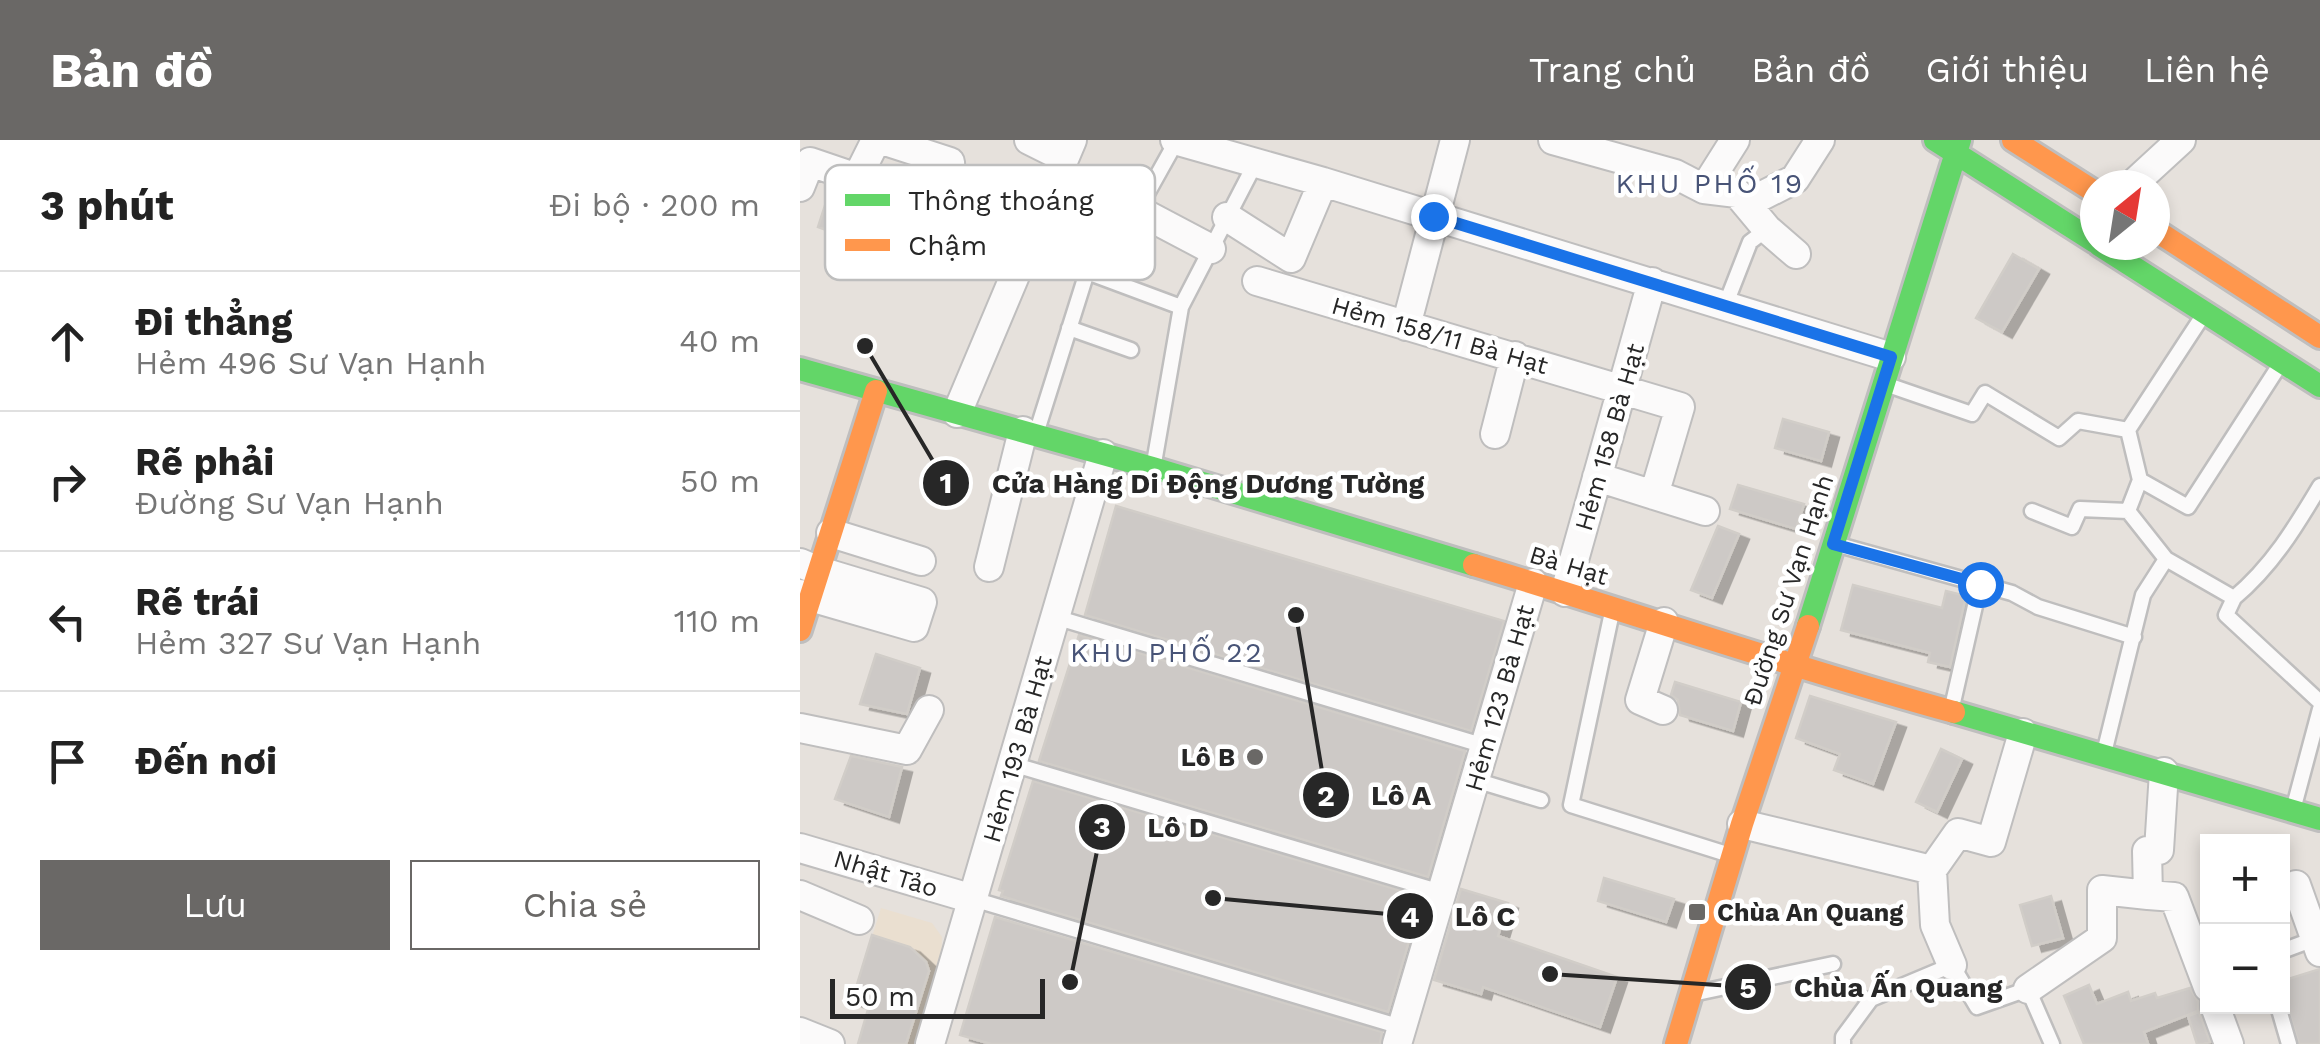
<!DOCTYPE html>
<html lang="vi">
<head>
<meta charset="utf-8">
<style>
	:root { --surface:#fff; --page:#f6f6f6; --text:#222; --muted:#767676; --line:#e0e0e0; --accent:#6a6866 }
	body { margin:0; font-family:"Work Sans",sans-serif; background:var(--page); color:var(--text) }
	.controls { position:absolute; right:30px; bottom:30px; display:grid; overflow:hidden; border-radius:0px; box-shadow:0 5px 15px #0003 }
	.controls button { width:90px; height:90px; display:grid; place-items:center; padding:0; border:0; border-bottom:2px solid var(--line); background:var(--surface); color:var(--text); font:50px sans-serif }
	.compass { position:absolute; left:1280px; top:30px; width:90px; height:90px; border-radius:50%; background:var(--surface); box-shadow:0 5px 15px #0003; rotate:30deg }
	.scale { position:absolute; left:30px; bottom:25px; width:215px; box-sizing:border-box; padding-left:10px; border:5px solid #272727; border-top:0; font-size:28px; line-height:35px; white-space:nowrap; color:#272727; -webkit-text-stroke:8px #fff; paint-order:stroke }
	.stop { position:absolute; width:30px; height:30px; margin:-22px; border:8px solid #1a73e8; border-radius:50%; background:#fff }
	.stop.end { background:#1a73e8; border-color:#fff; box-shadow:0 2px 10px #0008 }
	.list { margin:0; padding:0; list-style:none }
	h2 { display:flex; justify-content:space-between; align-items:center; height:130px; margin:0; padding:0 40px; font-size:42px }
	h2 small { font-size:32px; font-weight:400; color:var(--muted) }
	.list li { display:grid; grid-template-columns:65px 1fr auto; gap:30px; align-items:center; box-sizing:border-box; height:140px; padding:0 40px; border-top:2px solid var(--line) }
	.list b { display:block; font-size:38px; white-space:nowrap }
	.list p { margin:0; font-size:32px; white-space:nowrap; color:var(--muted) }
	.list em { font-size:32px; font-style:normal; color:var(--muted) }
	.actions { display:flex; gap:20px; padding:30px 40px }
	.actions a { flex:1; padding:22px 0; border:2px solid var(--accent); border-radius:0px; text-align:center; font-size:35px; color:var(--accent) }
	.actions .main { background:var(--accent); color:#fff }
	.icon { flex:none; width:55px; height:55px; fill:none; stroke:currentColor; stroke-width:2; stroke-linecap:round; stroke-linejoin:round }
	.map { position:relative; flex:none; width:1520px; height:904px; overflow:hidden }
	header { display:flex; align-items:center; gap:60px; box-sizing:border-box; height:140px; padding:0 50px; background:var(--accent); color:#fff }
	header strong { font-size:48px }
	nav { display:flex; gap:55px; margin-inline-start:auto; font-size:35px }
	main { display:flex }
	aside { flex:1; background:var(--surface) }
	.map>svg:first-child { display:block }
	.education { fill:#eadfd0 }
	.building { fill:#cdc9c6; stroke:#d1cdc8; stroke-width:2.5; filter:url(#shadow) }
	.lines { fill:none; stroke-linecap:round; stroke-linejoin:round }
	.lane-casing { stroke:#bfbebe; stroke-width:19 }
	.street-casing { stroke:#bfbebe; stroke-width:32 }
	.fast-casing { stroke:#bfbebe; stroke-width:28 }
	.slow-casing { stroke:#bfbebe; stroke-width:28 }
	.lane { stroke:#fbfafa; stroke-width:14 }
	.street { stroke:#fbfafa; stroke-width:28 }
	.fast { stroke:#63d668; stroke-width:22 }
	.slow { stroke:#ff974d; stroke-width:22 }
	.route { stroke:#1a73e8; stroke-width:12 }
	.poi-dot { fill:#6a6866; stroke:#fff; stroke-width:4 }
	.labels { text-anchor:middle; stroke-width:9; stroke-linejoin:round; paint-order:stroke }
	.street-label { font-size:25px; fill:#272727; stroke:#fff }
	.poi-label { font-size:25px; font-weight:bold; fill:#272727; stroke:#fff; text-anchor:end }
	.neighbourhood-label { font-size:28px; letter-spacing:2.5px; fill:#485477; stroke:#fff }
	.key { fill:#fff; stroke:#bebebe; stroke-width:2.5 }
	.key-label { font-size:28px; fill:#272727 }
	.leader { fill:none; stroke:#272727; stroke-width:4 }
	.callout-dot { fill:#272727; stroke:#fff; stroke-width:4 }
	.mark-label { font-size:30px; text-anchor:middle; font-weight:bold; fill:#fff }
	.callout-label { font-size:28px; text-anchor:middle; font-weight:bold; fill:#272727; stroke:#fff; stroke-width:9; stroke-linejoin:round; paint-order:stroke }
</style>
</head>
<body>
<header>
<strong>Bản đồ</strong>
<nav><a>Trang chủ</a><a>Bản đồ</a><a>Giới thiệu</a><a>Liên hệ</a></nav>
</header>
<main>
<aside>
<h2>3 phút<small>Đi bộ · 200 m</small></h2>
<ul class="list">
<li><svg class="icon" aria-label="ahead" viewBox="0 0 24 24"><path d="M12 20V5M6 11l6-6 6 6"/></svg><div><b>Đi thẳng</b><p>Hẻm 496 Sư Vạn Hạnh</p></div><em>40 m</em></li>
<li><svg class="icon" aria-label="right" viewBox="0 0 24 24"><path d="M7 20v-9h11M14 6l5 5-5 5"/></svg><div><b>Rẽ phải</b><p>Đường Sư Vạn Hạnh</p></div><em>50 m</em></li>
<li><svg class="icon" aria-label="left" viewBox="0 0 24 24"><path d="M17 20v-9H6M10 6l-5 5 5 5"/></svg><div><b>Rẽ trái</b><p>Hẻm 327 Sư Vạn Hạnh</p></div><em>110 m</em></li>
<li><svg class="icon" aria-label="arrive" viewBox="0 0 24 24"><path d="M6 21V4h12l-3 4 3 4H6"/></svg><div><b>Đến nơi</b></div></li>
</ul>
<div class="actions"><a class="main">Lưu</a><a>Chia sẻ</a></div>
</aside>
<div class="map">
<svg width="1520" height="904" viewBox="0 0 1520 904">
	<defs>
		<filter id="shadow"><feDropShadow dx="10" dy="5.5" stdDeviation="0" flood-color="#0004"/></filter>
	</defs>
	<rect width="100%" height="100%" fill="#e6e1dc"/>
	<!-- education -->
	<path class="education" d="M81,768L132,783L142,797L141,821L115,904H58L69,867L52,861Z"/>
	<!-- building -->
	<path class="building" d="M28,56L53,65L42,96L18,87Z
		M1213,114L1239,129L1202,192L1176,178Z
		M983,279L1029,292L1021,321L975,308Z
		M938,345L1004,364L996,389L930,369Z
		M316,366L704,481L671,591L285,475Z
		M918,386L939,394L912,458L891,450Z
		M1053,445L1142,468L1146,451L1166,456L1150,527L1128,522L1130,513L1041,490Z
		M279,495L665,611L628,737L239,621Z
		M76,514L120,528L107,574L60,564Z
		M875,542L941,562L933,591L880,575L878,560L871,555Z
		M1010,556L1096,582L1073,644L1034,630L1040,614L996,598Z
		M1141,609L1162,619L1137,672L1116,662Z
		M51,616L102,627L89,677L35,659Z
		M233,641L622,757L588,872L201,756L203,751L199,750Z
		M804,738L874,759L866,782L798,761Z
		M661,749L708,763L698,796L817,837L800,887L683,847L681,854L634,840Z
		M1251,756L1263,798L1232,806L1220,765Z
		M195,777L582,892L580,904H191L160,895Z
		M72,795L110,807L126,822L129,831L106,904H58L69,866L52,861Z
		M1520,829V904H1499L1482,851V841Z
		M1289,845L1297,864L1328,852L1331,861L1355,853L1357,858L1390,848L1398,861V871L1344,892L1348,904H1284L1264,856Z
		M1399,872L1410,902L1403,904H1397L1388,876Z"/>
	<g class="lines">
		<!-- lane casing -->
		<g class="lane-casing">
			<path id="lane" d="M338,70L377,0
				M925,166L950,102L967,89
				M269,188L331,210
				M1088,245L1172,274L1185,253L1259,298L1278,281L1328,290
				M236,294L287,132L381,167
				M354,323L381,167L456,22
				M1340,340L1388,367L1479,226
				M1232,371L1272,387L1280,369L1328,371L1340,340L1328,290L1402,177
				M1328,371L1366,419L1434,458C1472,426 1495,388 1520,346
				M1039,405L1212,453L1238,467L1334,497
				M1434,458L1426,475L1520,562
				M812,472L771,665L930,715
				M255,477L685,606
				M1152,567L1180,444
				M1304,613L1343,455L1366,419
				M212,624L641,752
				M675,640L741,660
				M1493,670L1520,569
				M173,759L601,887
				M1482,811L1514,799
				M897,853L1033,824
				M1478,866L1489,904
				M1043,904V897L1071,859L1152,825L1177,867L1228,849L1252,904"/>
		</g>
		<!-- street casing -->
		<g class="street-casing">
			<path id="street" d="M82,0L150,22L151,41L239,75
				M229,0L263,17
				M375,0L523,42L1091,217
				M753,0L875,34L904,49L937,53L967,89L996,114
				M252,43L324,63L411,109
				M1332,45L1381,0
				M0,47L10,22L57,38L76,0
				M904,49L935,0
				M946,64L995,39L1020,0
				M427,77L491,118L523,42
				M457,141L880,267L854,355
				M606,186L655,0
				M157,273L272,0
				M695,294L715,216
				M797,337L905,371
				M31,393L121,421
				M0,423L19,431L122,462L114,487L0,454
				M189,427L223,291
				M765,452L852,142
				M863,570L840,560L864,482
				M0,588L107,610L129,570
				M942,684L1132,730L1135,785L1152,825
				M0,708L173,759
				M1132,730L1158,693L1191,702L1223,593
				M1496,745L1520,812
				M0,755L59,780
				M1348,755L1374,757L1408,847
				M1228,849L1302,798V750L1348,755L1347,711L1359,710L1364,632
				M1415,866L1429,904
				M0,892L30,904
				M130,904L303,314
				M597,904L733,443"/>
		</g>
		<!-- fast casing -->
		<g class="fast-casing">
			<path id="fast" d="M1135,0L1295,102
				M1299,105L1520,246
				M0,229L353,328L674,425
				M1008,486L1160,0
				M1154,572L1520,679"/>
		</g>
		<!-- slow casing -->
		<g class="slow-casing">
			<path id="slow" d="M1213,0L1295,52
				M1355,90L1520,197
				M674,425C835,473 993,528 1154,572
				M0,490L76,251
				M876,904L942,684L1008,486"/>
		</g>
		<!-- lane -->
		<use href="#lane" class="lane"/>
		<!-- street -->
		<use href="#street" class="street"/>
		<!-- fast -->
		<use href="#fast" class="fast"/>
		<!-- slow -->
		<use href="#slow" class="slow"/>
	</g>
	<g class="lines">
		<!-- route -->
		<path class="route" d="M633,76L1091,217L1033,404L1180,444"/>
	</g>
	<!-- markers -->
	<g class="poi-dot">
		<circle cx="455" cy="617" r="10"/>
		<rect x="887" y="762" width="20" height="20" rx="5"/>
	</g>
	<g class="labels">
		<!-- street labels -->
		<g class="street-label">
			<text transform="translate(640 195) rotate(16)" y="9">Hẻm 158/11 Bà Hạt</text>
			<text transform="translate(809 297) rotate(-74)" y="9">Hẻm 158 Bà Hạt</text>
			<text transform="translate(769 425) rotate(17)" y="9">Bà Hạt</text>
			<text transform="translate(988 450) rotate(-72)" y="9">Đường Sư Vạn Hạnh</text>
			<text transform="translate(699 558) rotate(-74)" y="9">Hẻm 123 Bà Hạt</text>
			<text transform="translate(217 609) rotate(-74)" y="9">Hẻm 193 Bà Hạt</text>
			<text transform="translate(86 733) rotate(17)" y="9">Nhật Tảo</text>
		</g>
		<!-- poi labels -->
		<g class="poi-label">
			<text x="435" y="626">Lô B</text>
			<text x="917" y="781" text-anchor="start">Chùa An Quang</text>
		</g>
		<!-- neighbourhood labels -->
		<g class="neighbourhood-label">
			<text x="910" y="53">KHU PHỐ 19</text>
			<text x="367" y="522">KHU PHỐ 22</text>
		</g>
	</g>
	<!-- legend -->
	<rect x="25" y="25" width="330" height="115" rx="15" class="key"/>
	<rect x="45" y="54" width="45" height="12" fill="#63d668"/>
	<rect x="45" y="99" width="45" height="12" fill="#ff974d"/>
	<g class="key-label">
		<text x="108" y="70">Thông thoáng</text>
		<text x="108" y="115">Chậm</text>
	</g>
	<!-- callouts -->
	<path class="leader" d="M65 206L146 343M496 475L526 655M270 842L302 687M413 758L610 776M750 834L948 847"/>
	<g class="callout-dot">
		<circle cx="65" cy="206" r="10"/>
		<circle cx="496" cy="475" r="10"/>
		<circle cx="270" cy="842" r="10"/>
		<circle cx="413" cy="758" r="10"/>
		<circle cx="750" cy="834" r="10"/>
		<circle cx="146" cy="343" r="25"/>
		<circle cx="526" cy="655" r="25"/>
		<circle cx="302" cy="687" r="25"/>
		<circle cx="610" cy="776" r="25"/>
		<circle cx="948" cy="847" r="25"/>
	</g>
	<g class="mark-label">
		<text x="146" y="353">1</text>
		<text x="526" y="666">2</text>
		<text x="302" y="697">3</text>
		<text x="610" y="787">4</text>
		<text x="948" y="858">5</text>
	</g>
	<g class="callout-label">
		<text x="408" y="353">Cửa Hàng Di Động Dương Tường</text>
		<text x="601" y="665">Lô A</text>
		<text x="378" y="697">Lô D</text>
		<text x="685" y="786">Lô C</text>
		<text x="1098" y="857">Chùa Ấn Quang</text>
	</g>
</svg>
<div class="controls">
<button>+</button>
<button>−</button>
</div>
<svg class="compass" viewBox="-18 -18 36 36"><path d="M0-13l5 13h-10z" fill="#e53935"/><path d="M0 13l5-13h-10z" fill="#767676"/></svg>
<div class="scale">50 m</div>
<div class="stop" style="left:1180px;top:444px"></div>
<div class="stop end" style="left:633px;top:76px"></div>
</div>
</main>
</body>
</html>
